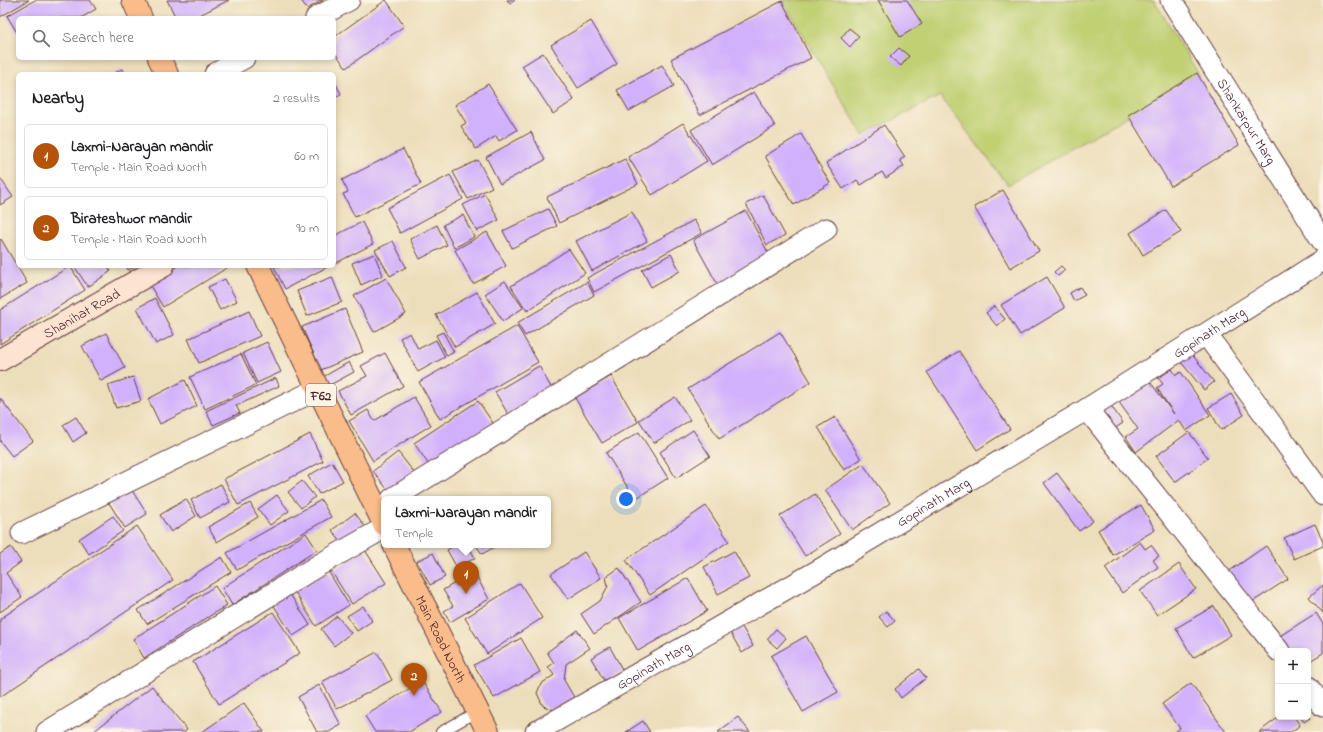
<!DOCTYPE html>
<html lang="en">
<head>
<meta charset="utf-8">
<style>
	:root { --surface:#fff; --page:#f2f2f2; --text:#202124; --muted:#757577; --line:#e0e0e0; --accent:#b45309 }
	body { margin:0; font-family:"Indie Flower",sans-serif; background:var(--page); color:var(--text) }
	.controls { position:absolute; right:12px; bottom:12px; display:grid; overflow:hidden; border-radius:6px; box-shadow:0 2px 6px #0003 }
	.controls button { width:36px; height:36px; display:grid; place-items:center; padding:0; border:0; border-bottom:1px solid var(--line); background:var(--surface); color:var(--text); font:20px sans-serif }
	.you { position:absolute; left:626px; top:499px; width:14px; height:14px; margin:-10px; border:3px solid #fff; border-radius:50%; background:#1a73e8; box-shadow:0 0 0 6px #1a73e833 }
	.badge { display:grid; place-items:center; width:26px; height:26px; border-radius:50%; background:var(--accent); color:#fff; font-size:13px; font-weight:700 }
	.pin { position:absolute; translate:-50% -33px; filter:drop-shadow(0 1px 2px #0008) }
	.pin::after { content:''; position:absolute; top:21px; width:14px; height:12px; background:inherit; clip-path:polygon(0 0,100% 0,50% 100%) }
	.popup { position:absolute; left:381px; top:496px; width:170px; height:52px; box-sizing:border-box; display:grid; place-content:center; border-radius:6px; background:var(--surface); filter:drop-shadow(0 1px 3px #0005); font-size:13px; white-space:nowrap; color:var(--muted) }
	.popup b { font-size:15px; color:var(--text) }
	.popup::after { content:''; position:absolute; left:50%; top:100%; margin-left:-8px; border:8px solid transparent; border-top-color:var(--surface) }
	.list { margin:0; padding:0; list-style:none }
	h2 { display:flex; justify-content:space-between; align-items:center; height:52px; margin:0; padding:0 16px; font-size:17px }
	h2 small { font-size:13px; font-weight:400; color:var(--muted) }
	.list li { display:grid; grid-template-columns:26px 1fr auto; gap:12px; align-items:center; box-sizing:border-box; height:64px; margin:0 8px 8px; padding:0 8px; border:1px solid var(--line); border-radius:6px }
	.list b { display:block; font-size:15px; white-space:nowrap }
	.list p { margin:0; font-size:13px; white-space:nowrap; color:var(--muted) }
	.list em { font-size:13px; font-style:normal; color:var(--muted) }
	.icon { flex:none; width:22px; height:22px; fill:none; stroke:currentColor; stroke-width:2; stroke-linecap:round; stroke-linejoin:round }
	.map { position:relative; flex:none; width:1323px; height:732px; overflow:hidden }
	.search { position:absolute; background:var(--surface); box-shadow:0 2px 6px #0003; left:16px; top:16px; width:320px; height:44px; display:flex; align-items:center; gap:10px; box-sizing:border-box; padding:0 14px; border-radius:6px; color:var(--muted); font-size:15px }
	.panel { position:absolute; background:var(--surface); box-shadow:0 2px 6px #0003; left:16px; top:72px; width:320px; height:196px; border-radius:6px }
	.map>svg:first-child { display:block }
	.green { fill:#c0d073; stroke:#85784f }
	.building { fill:#d2b1fc }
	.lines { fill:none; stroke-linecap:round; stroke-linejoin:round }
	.lane-casing { stroke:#623c41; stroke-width:12 }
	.street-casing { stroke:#623c41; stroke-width:23 }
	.secondary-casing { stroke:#623c41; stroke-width:24 }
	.primary-casing { stroke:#623c41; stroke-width:24 }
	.lane { stroke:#fff; stroke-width:10 }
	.street { stroke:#fff; stroke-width:21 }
	.secondary { stroke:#fde4d0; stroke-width:22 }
	.primary { stroke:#f9bc8a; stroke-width:22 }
	.labels { text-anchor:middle; stroke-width:3; stroke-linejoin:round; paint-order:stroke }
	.shield { fill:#fcf5e5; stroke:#7f5f63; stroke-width:1 }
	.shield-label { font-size:13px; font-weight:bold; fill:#4a1f2b }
	.street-label { font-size:14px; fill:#4a1f2b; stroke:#fcf5e5 }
</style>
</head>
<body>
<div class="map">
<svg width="1323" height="732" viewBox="0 0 1323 732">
	<rect width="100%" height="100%" fill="#fcf5e5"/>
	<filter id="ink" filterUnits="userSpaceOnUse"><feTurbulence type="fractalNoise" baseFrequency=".025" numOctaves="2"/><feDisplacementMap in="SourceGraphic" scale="8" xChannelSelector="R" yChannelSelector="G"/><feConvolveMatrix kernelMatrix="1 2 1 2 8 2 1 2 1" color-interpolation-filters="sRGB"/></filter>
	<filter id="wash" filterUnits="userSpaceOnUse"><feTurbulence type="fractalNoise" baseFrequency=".012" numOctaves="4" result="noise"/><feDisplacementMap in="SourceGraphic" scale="16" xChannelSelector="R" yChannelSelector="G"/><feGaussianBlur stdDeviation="0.9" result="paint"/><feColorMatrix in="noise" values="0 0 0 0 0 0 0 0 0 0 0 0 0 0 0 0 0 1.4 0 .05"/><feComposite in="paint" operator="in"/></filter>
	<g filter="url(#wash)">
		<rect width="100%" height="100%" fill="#eddebb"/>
		<!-- green -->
		<path class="green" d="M782,0H1154L1199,75L1008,185L940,96L863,135Z"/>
		<g id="blocks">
			<!-- building -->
			<path class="building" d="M0,0H29L0,17Z
				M35,0H90L96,9L81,18H18V34L7,16Z
				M167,0H229L194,18H176Z
				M301,0H323L307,9Z
				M386,0L404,26L346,68L334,51V37Z
				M507,0H515L510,4Z
				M878,0H907L922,24L900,37Z
				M782,1L811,58L700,115L671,59Z
				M591,21L617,64L578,88L551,45Z
				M849,28L859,36L850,47L841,38Z
				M899,48L909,56L901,66L890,57Z
				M543,53L574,100L553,114L522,66Z
				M662,65L674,86L629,111L617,90Z
				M122,69L125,74H113Z
				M1197,73L1239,145L1171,186L1128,115Z
				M334,80L341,94L334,98Z
				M488,84L517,130L499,141L496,136L476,149L461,126L466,123L455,105Z
				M754,92L775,126L712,165L691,130Z
				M683,123L707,161L652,195L628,157Z
				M884,125L905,157L900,160L904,166L886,178L882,172L861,185L857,180L843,189L826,163Z
				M531,132L545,160L500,184L486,157Z
				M801,134L830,183L794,205L765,156Z
				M403,149L421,184L355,217L343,194L348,192L342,180Z
				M625,159L638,184L559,223L547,197Z
				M478,160L492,187L468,199L453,172Z
				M450,175L463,199L400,233L387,208Z
				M0,178L13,197L0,205Z
				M1003,190L1039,251L1010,268L974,207Z
				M485,194L499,220L477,231L463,205Z
				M763,195L785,235L767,245L746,204Z
				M548,209L557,226L512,248L503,231Z
				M1166,210L1181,232L1143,255L1130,233Z
				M746,211L771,258L719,287L693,240Z
				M632,212L647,241L592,271L576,241Z
				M463,215L474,237L454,248L443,225Z
				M694,220L702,233L594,292L587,278Z
				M362,222L373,244L334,264V236Z
				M437,225L447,245L420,259L410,239Z
				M487,232L506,266L473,284L455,250Z
				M1,239L27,283L0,299V240Z
				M393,241L406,267L390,276L375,250Z
				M569,249L585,273L527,311L511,286Z
				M374,254L383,275L361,285L352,263Z
				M671,254L680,271L651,287L642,270Z
				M70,266L85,290L0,344V310Z
				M74,266H107L111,271L88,287Z
				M126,266H136L128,270Z
				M179,266H230L163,307L149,284Z
				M275,266H329L285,289L274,267Z
				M1061,266L1065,270L1058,276L1054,272Z
				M332,277L342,302L307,316L297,291Z
				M1047,277L1065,308L1020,335L1001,305Z
				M386,278L406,314L374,332L354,296Z
				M225,279L237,301L220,310L208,287Z
				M505,281L523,308L503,321L485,294Z
				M587,282L594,295L525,336L517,323Z
				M1080,287L1085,295L1074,301L1070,293Z
				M477,292L495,324L455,347L436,315Z
				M155,298L174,335L156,344L137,308Z
				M994,306L1005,319L997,326L986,313Z
				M345,309L363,352L321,370L302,327Z
				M249,311L260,336L199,363L188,339Z
				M517,326L538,362L440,419L419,382Z
				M443,332L454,352L447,356L436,335Z
				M780,332L811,382L719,439L688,389Z
				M106,333L125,368L101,381L82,346Z
				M410,333L418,349L436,340L445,357L418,372L400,338Z
				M267,342L281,372L257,383L243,353Z
				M959,351L1010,429L977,450L927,372Z
				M1190,352L1214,382L1204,390L1180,361Z
				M385,353L403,386L351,415L338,391L367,376L361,366Z
				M241,354L256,385L205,409L190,377Z
				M349,362L354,372L328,386L323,377Z
				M539,366L552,389L508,414L495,392Z
				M1172,369L1176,375L1181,372L1210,415L1186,431L1179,420L1136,452L1126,437L1138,429L1116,398L1145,375L1174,414L1157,388L1163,384L1158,378Z
				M611,376L638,422L602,443L575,398Z
				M133,377L141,401L116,408L108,385Z
				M276,378L279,386L236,406L240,413L213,425L206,411Z
				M185,380L197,406L160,424L148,399Z
				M1231,394L1244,415L1221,430L1208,408Z
				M414,397L431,425L373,461L349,421L368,410L374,421Z
				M675,397L690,420L654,443L639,420Z
				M0,398L33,441L12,456L0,441Z
				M1107,400L1123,423L1111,431L1095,408Z
				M478,401L495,426L431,468L414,443Z
				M76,417L86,433L73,442L63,425Z
				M835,417L861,459L844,470L818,427Z
				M693,430L710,456L676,478L660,452Z
				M639,432L668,478L635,499L606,453Z
				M1189,432L1208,458L1175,482L1156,456Z
				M310,434L323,461L238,505L224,479Z
				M398,452L416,475L391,494L373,471Z
				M332,462L343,481L319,494L308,476Z
				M863,464L890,503L852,530L825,490Z
				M1057,473L1093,521L1079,531L1044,483Z
				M302,481L315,497L301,508L288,492Z
				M221,484L230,502L200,518L191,500Z
				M131,489L147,514L125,528L109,503Z
				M815,494L840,534L805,556L780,516Z
				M277,495L289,511L270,525L258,509Z
				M186,499L196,516L171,532L160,515Z
				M321,500L331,517L237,570L227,553Z
				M250,503L258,517L217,542L208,527Z
				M1141,505L1155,530L1113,555L1098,530Z
				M706,506L729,541L650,595L626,560Z
				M355,513L366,528L343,545L332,530Z
				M113,516L123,531L89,554L79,539Z
				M1315,524L1323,541V546L1294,559L1284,538Z
				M137,526L173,580L0,697V619Z
				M306,533L317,550L232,605L222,588Z
				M1140,542L1145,549L1151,545L1159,556L1153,560L1158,567L1122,593L1105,568Z
				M455,545H468L475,558L457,568L447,550Z
				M476,545H498L482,554Z
				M1266,546L1288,579L1249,604L1228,572Z
				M11,547L21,562L6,573L22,597L0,612V554Z
				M365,550L386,583L352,604L331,571Z
				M734,551L749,578L718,594L704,567Z
				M584,552L601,578L568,599L551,574Z
				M433,553L445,577L430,585L417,561Z
				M222,557L231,572L147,624L138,610Z
				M1179,564L1196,589L1157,615L1140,591Z
				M619,568L641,602L594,634L581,614L600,601L608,586L606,577Z
				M328,571L349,605L316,626L295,592Z
				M474,572L489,599L450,622L444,611L453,606L443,590Z
				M688,578L707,611L638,651L619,618Z
				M520,583L542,618L487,654L465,618Z
				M1323,585V613L1309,597Z
				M215,586L227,605L144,658L133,639Z
				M288,591L310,625L293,636L271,601Z
				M363,606L372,621L357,631L347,616Z
				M1214,606L1231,635L1193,658L1176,628Z
				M886,611L895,621L888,627L879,617Z
				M273,612L300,653L219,704L193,662Z
				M1316,613L1323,624V653L1308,662V651H1283L1275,639Z
				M337,616L351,633L334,646L321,629Z
				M741,625L753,646L742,653L730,632Z
				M776,629L786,638L777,648L767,639Z
				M577,630L590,648L566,664L564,680L575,699L555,710L543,706L537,693L541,684L554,675L548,667L554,663L547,652Z
				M806,636L838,692L803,712L771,656Z
				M521,638L540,672L494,698L474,665Z
				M610,647L623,671L605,682L591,658Z
				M377,652L392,680L337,709L322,682Z
				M919,669L926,678L901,698L895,689Z
				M422,681L442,712L409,732H375L365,716Z
				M1191,683L1226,732H1175L1180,728L1162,704Z
				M319,685L341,725L329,732H317L298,697Z
				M152,686L187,730L185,732H93Z
				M244,703L264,732H202Z
				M738,717L750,732H718Z
				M1279,717H1294L1300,725L1291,732H1259Z
				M1300,717H1309L1310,718L1304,722Z
				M643,721L650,732H626Z"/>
		</g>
	</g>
	<g filter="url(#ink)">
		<use href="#blocks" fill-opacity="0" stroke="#623c41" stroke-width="1"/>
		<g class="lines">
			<!-- lane casing -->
			<g class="lane-casing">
				<path id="lane" d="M441,732L478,711"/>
			</g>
			<!-- street casing -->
			<g class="street-casing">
				<g id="street">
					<path id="s1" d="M1171,0L1323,242"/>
					<path d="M316,18L349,0"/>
					<path d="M215,74L244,58"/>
					<path d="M1206,334L1323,495"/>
					<path d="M1087,409L1279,651"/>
					<path d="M392,499L826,229"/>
					<path d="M22,533L318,389"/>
					<path d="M1308,687L1323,706"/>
					<path d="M47,732L319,565L384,528"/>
					<path id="s2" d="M536,732L819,570L1087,409L1323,260"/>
				</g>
			</g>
			<!-- secondary casing -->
			<g class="secondary-casing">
				<g id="secondary">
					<path id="s3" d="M0,360L163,266"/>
				</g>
			</g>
			<!-- primary casing -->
			<g class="primary-casing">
				<g id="primary">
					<path d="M133,0L141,18"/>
					<path d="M159,58L167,74"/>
					<path d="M258,266L384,524"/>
					<path id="s4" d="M394,545L488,732"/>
				</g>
			</g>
			<!-- lane -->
			<use href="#lane" class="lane"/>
			<!-- street -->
			<use href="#street" class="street"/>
			<!-- secondary -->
			<use href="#secondary" class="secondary"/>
			<!-- primary -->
			<use href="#primary" class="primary"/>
		</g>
	</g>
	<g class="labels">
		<!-- shield labels -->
		<rect class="shield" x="306" y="384" width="30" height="22" rx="3"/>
		<g class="shield-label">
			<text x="321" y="400">F62</text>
		</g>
		<!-- street labels -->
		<g class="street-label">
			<text dy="5" stroke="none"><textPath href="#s1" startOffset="143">Shankarpur Marg</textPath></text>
			<text dy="5" stroke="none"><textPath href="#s3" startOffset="94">Shanihat Road</textPath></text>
			<text dy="5" stroke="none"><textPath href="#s2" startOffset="783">Gopinath Marg</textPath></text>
			<text dy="5" stroke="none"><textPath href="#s2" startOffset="459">Gopinath Marg</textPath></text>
			<text dy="5" stroke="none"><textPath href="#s4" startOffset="105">Main Road North</textPath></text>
			<text dy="5" stroke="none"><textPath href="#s2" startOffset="135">Gopinath Marg</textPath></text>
		</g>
	</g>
</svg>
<div class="controls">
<button>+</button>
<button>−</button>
</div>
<div class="you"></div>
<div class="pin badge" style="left:466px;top:594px">1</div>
<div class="popup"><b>Laxmi-Narayan mandir</b>Temple</div>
<div class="pin badge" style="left:414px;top:696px">2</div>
<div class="search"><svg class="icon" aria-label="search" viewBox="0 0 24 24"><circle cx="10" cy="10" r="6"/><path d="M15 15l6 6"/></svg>Search here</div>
<section class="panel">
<h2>Nearby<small>2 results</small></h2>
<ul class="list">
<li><span class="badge">1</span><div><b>Laxmi-Narayan mandir</b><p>Temple · Main Road North</p></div><em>60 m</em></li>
<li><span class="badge">2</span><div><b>Birateshwor mandir</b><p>Temple · Main Road North</p></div><em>90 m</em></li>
</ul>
</section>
</div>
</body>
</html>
